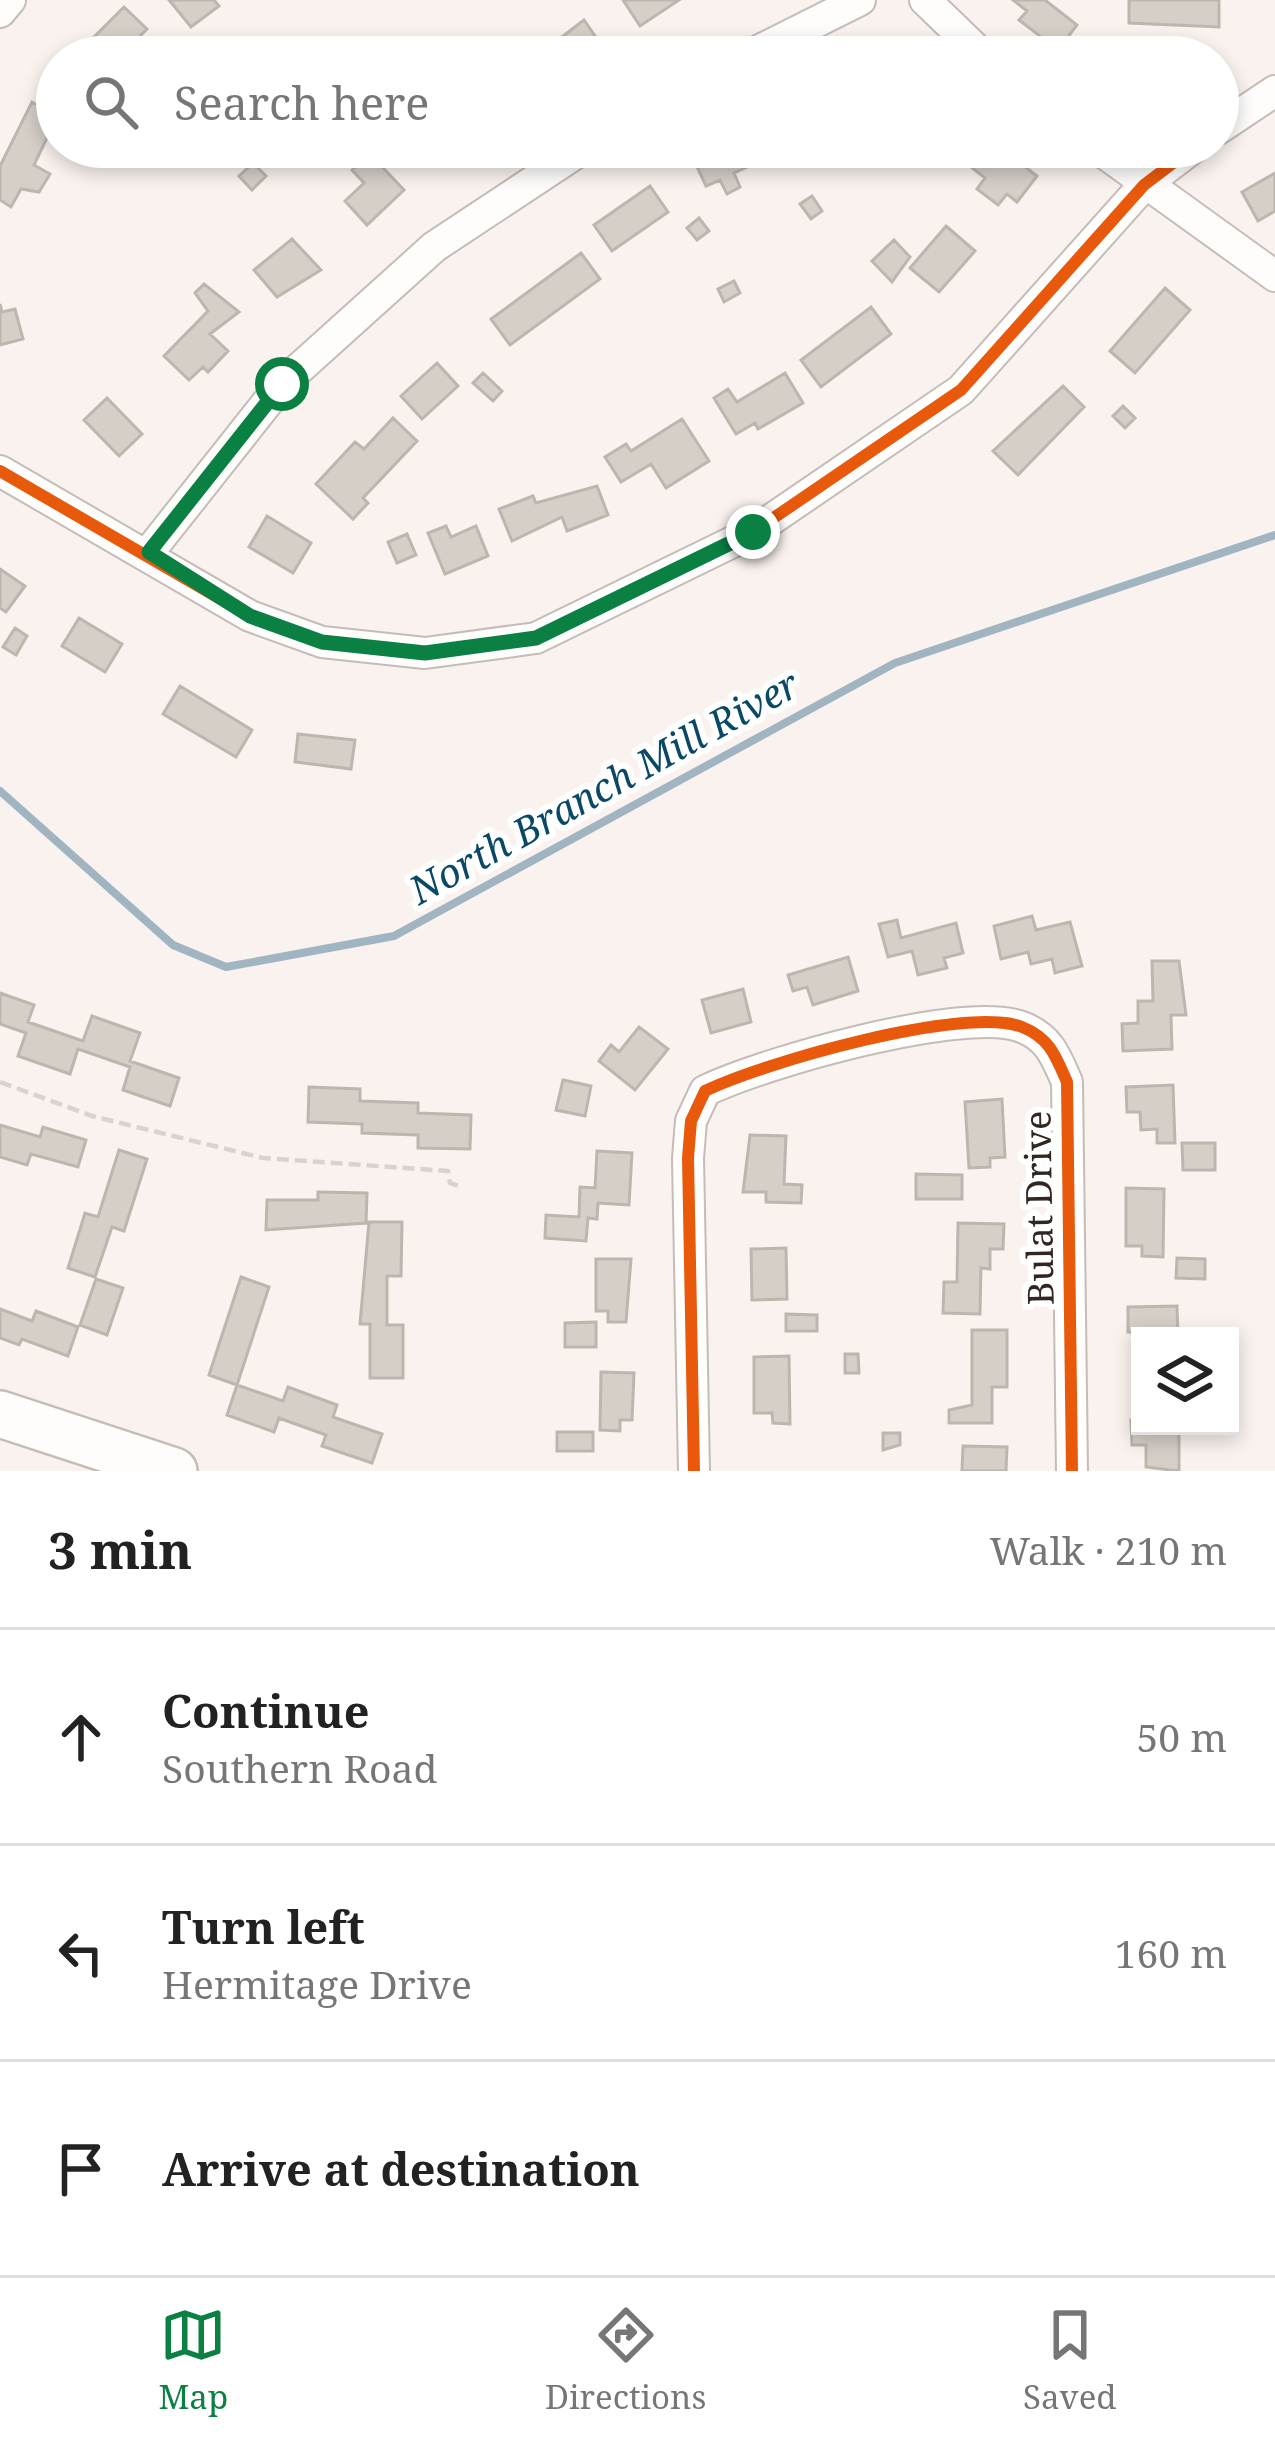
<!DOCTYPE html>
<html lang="en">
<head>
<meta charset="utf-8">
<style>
	:root { --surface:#fff; --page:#f2f2f2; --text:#222; --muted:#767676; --line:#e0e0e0; --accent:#0b8043 }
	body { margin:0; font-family:"Noto Serif",serif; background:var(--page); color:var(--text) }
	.controls { position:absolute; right:36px; bottom:36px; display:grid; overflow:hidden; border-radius:0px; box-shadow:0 6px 18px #0003 }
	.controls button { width:108px; height:108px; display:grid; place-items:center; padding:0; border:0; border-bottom:3px solid var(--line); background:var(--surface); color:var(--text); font:60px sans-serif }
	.stop { position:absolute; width:36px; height:36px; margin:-27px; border:9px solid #0b8043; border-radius:50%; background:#fff }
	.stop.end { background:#0b8043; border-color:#fff; box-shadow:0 3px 12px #0008 }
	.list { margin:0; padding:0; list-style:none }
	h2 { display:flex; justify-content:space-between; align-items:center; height:156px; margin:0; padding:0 48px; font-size:51px }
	h2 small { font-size:39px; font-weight:400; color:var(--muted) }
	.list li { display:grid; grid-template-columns:78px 1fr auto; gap:36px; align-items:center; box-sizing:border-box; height:216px; padding:0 48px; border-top:3px solid var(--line) }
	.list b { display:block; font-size:45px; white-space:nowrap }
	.list p { margin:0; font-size:39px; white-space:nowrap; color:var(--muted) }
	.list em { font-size:39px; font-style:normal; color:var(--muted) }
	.icon { flex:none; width:66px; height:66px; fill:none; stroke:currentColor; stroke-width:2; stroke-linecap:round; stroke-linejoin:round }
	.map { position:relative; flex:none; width:1275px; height:1471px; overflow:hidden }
	.search { position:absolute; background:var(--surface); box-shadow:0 6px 18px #0003; left:36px; right:36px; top:36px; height:132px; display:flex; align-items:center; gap:30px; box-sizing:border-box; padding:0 42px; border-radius:66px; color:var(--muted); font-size:45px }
	.sheet { height:804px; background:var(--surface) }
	nav { display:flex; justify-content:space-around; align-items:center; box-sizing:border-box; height:168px; border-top:3px solid var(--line); background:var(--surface); font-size:33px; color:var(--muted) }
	nav a { display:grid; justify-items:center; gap:6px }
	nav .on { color:var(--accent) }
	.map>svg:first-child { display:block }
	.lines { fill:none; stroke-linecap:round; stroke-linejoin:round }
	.stream { stroke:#a0b4c1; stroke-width:8 }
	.building { fill:#d6cfc8; stroke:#bdb6af; stroke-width:3 }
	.minor-casing { stroke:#c5bcb8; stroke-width:34 }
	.secondary-casing { stroke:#c5bcb8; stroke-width:50 }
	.path { stroke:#d6d3d1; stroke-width:4.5; stroke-dasharray:12 6; stroke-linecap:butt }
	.minor { stroke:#fefdfc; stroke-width:30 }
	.secondary { stroke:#fefdfc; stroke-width:45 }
	.cycleway-casing { stroke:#fff; stroke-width:20 }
	.cycleway { stroke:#e8590c; stroke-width:12 }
	.route { stroke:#0b8043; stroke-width:15 }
	.labels { text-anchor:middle; stroke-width:12; stroke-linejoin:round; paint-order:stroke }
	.street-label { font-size:36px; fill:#332620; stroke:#fff }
	.water-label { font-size:39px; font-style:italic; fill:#094966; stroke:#fff }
</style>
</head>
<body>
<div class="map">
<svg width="1275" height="1471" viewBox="0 0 1275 1471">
	<rect width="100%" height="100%" fill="#faf2ee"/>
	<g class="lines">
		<!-- stream -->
		<path class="stream" d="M0,791L173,945L226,967L394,936L895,663L1275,535"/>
	</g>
	<!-- building -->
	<path class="building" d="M169,0H214L219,6L191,27Z
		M623,0H679L640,26Z
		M1013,0H1045L1077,25L1058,50L1019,20L1027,11Z
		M1129,0H1219V27L1129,23Z
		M124,7L147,29L119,57H86L96,47L90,41Z
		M584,20L600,43L583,57H536Z
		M32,102L57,117L34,165L50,174L39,192L21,189L11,207L0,200V166Z
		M389,147H402L410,157L402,163Z
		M716,147H759L765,159L734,173L740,187L727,194L720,180L706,186L693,158Z
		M946,147H989L995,152L999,147L1037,176L1017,202L1007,194L998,205L977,189L985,178Z
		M370,154L404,190L367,225L345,201L364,183L352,170Z
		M253,163L266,176L252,190L239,176Z
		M1275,173V211L1258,221L1242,192Z
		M650,186L668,212L612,251L594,225Z
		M812,196L822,211L811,219L800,204Z
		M699,218L709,231L697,240L687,228Z
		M946,226L975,251L939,292L910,268Z
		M292,239L321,270L277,297L254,270Z
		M894,240L910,257L892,282L872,261Z
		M581,253L600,279L510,345L491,319Z
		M734,281L740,293L724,302L718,289Z
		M204,284L239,312L210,334L228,351L208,372L203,367L189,380L164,356L208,311L195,293Z
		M1165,288L1190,310L1135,373L1110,351Z
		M0,304L2,312L15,309L23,339L0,345Z
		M871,307L891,334L821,387L801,360Z
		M437,363L458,386L422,419L401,396Z
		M483,373L502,391L493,401L473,383Z
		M785,373L803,403L758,429L755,423L736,434L714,398L728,389L737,402Z
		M1063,386L1084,407L1018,475L993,451Z
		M107,398L142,434L119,456L84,420Z
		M1123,406L1135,418L1125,428L1113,416Z
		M393,418L417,441L363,498L368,503L353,519L316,484L355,442L364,449Z
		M682,419L709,461L666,488L651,464L621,482L605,457L626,444L631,451Z
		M597,486L608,515L567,531L562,517L512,541L499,509L533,496L536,503Z
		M267,516L311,543L293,573L249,547Z
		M446,526L451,537L476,526L488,556L445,574L428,533Z
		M407,534L416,555L397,563L388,542Z
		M0,569L25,586L6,612L0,608Z
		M79,618L122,644L105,672L62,646Z
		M15,628L27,636L16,655L3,647Z
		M180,686L252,730L236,757L163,714Z
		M298,734L355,740L351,769L295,762Z
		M1032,916L1036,930L1070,922L1082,966L1055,973L1052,959L1031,964L1028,952L1001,959L994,926Z
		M897,920L901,938L956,923L963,953L944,958L947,968L918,975L912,951L888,957L879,924Z
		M848,957L858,991L813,1005L807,987L793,991L788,975Z
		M1152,961H1179L1186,1015H1171L1172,1049L1123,1051L1122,1024L1138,1023V1001H1153Z
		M743,989L751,1022L711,1033L702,1000Z
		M0,993L34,1005L28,1022L83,1041L92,1016L140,1033L130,1061L179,1078L170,1106L123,1090L130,1067L78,1049L70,1074L18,1056L26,1033L0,1024Z
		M639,1027L668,1049L635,1090L599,1061L611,1045L619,1052Z
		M563,1080L591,1086L585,1116L556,1110Z
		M1173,1085L1175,1143H1157V1129L1141,1130L1140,1112H1127L1126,1087Z
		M309,1087L360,1089V1101L418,1103V1113L471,1115L470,1149L418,1148V1135L362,1133V1124L308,1122Z
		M1002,1099L1005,1157L990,1158V1167L969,1168L965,1102Z
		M0,1125L40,1137L43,1127L86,1140L78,1167L31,1154L27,1165L0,1157Z
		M750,1135L786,1136L784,1184L802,1185L801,1203L766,1202V1192H743Z
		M1182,1143H1215V1170H1183Z
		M119,1150L147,1159L124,1231L112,1227L95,1277L68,1268L85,1213L98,1217Z
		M597,1151L632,1153L629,1205L598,1203L597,1219L588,1218L586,1241L545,1238L546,1215L579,1217L580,1187L595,1188Z
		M916,1174L962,1175V1199H916Z
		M1126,1188L1164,1189L1163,1257L1142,1256V1246H1126Z
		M318,1192L367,1193L366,1223L266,1230L267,1200H318Z
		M369,1222H402L401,1276H387V1325H403V1378H370V1324H360Z
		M958,1223L1004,1224L1003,1249H990V1269L981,1268L980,1314L943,1313L944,1282H957Z
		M786,1248L787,1299L752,1300L751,1249Z
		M1177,1258L1205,1259V1279L1176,1278Z
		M596,1259H631L626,1322H608V1311H596Z
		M241,1277L269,1287L237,1385L209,1375Z
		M96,1279L123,1288L107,1335L80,1325Z
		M1177,1306L1178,1336L1128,1332V1307Z
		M0,1309L32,1321L36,1311L78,1327L68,1356L22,1339L19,1345L0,1338Z
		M786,1314L817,1315V1331H786Z
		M596,1322V1347H565V1323Z
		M972,1330H1007V1387H992V1423H949V1410L972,1405Z
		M845,1354H858L859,1373H845Z
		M789,1356L790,1424L773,1423L772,1413H754V1357Z
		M601,1372L634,1373L632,1420H620V1431L600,1430Z
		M237,1385L283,1401L288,1387L337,1405L333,1417L382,1434L372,1463L322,1446L326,1435L279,1418L274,1432L227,1415Z
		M1131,1420H1140V1426H1179V1471L1146,1467V1445H1132Z
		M557,1432H593V1451H557Z
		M883,1433H900V1445L883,1450Z
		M963,1446L1007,1447L1006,1471H962Z"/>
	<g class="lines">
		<!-- minor casing -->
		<g class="minor-casing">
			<path id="minor" d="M925,0L984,57
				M0,12L10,0
				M746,57L860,0
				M1218,129L1275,91
				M1096,147L1275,276
				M0,471L250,616L322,642L425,653L536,638L753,532L961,390L1144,185L1194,147
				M149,552L282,384L434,247L585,147
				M694,1471L688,1158L691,1121L705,1091C762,1063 964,1005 1022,1027C1050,1038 1056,1057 1067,1082L1072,1471"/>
		</g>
		<!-- secondary casing -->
		<g class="secondary-casing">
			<path id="secondary" d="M0,1414L174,1471"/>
		</g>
		<!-- path -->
		<path class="path" d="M0,1082L92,1116L263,1158L448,1171L450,1183L459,1186"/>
		<!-- minor -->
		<use href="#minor" class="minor"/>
		<!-- secondary -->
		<use href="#secondary" class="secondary"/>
		<!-- cycleway casing -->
		<g class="cycleway-casing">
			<path id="cycleway" d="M0,471L250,616L322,642L425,653L536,638L753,532L961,390L1144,185L1194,147
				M694,1471L688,1158L691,1121L705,1091C762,1063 964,1005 1022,1027C1050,1038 1056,1057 1067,1082L1072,1471"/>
		</g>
		<!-- cycleway -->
		<use href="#cycleway" class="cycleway"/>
	</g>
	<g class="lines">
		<!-- route -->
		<path class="route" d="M282,384L149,552L250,616L322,642L425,653L536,638L753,532"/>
	</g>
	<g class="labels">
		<!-- street labels -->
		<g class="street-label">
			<text transform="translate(1039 1208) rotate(-91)" y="13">Bulat Drive</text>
		</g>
		<!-- water labels -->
		<g class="water-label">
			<text transform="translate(604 787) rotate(-29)" y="14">North Branch Mill River</text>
		</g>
	</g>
</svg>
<div class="controls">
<button><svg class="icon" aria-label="layers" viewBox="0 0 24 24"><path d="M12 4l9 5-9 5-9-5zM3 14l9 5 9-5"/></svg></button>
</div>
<div class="stop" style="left:282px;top:384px"></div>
<div class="stop end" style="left:753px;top:532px"></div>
<div class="search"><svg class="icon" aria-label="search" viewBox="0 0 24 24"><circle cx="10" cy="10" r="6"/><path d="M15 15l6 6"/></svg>Search here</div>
</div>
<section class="sheet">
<h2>3 min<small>Walk · 210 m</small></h2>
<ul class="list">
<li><svg class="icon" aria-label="ahead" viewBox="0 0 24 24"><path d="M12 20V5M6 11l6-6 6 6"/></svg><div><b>Continue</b><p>Southern Road</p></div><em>50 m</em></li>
<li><svg class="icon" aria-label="left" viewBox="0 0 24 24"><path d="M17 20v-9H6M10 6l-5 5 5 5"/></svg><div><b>Turn left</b><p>Hermitage Drive</p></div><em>160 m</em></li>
<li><svg class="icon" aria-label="arrive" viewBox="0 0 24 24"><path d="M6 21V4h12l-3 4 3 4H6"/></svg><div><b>Arrive at destination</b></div></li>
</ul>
</section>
<nav>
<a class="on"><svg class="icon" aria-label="map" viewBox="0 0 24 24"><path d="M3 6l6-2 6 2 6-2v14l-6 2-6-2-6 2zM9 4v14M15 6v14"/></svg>Map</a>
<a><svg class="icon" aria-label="directions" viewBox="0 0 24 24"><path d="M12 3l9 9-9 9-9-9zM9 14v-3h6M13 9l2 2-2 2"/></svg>Directions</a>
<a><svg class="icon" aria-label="saved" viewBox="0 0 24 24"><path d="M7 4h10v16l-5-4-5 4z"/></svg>Saved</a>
</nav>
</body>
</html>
